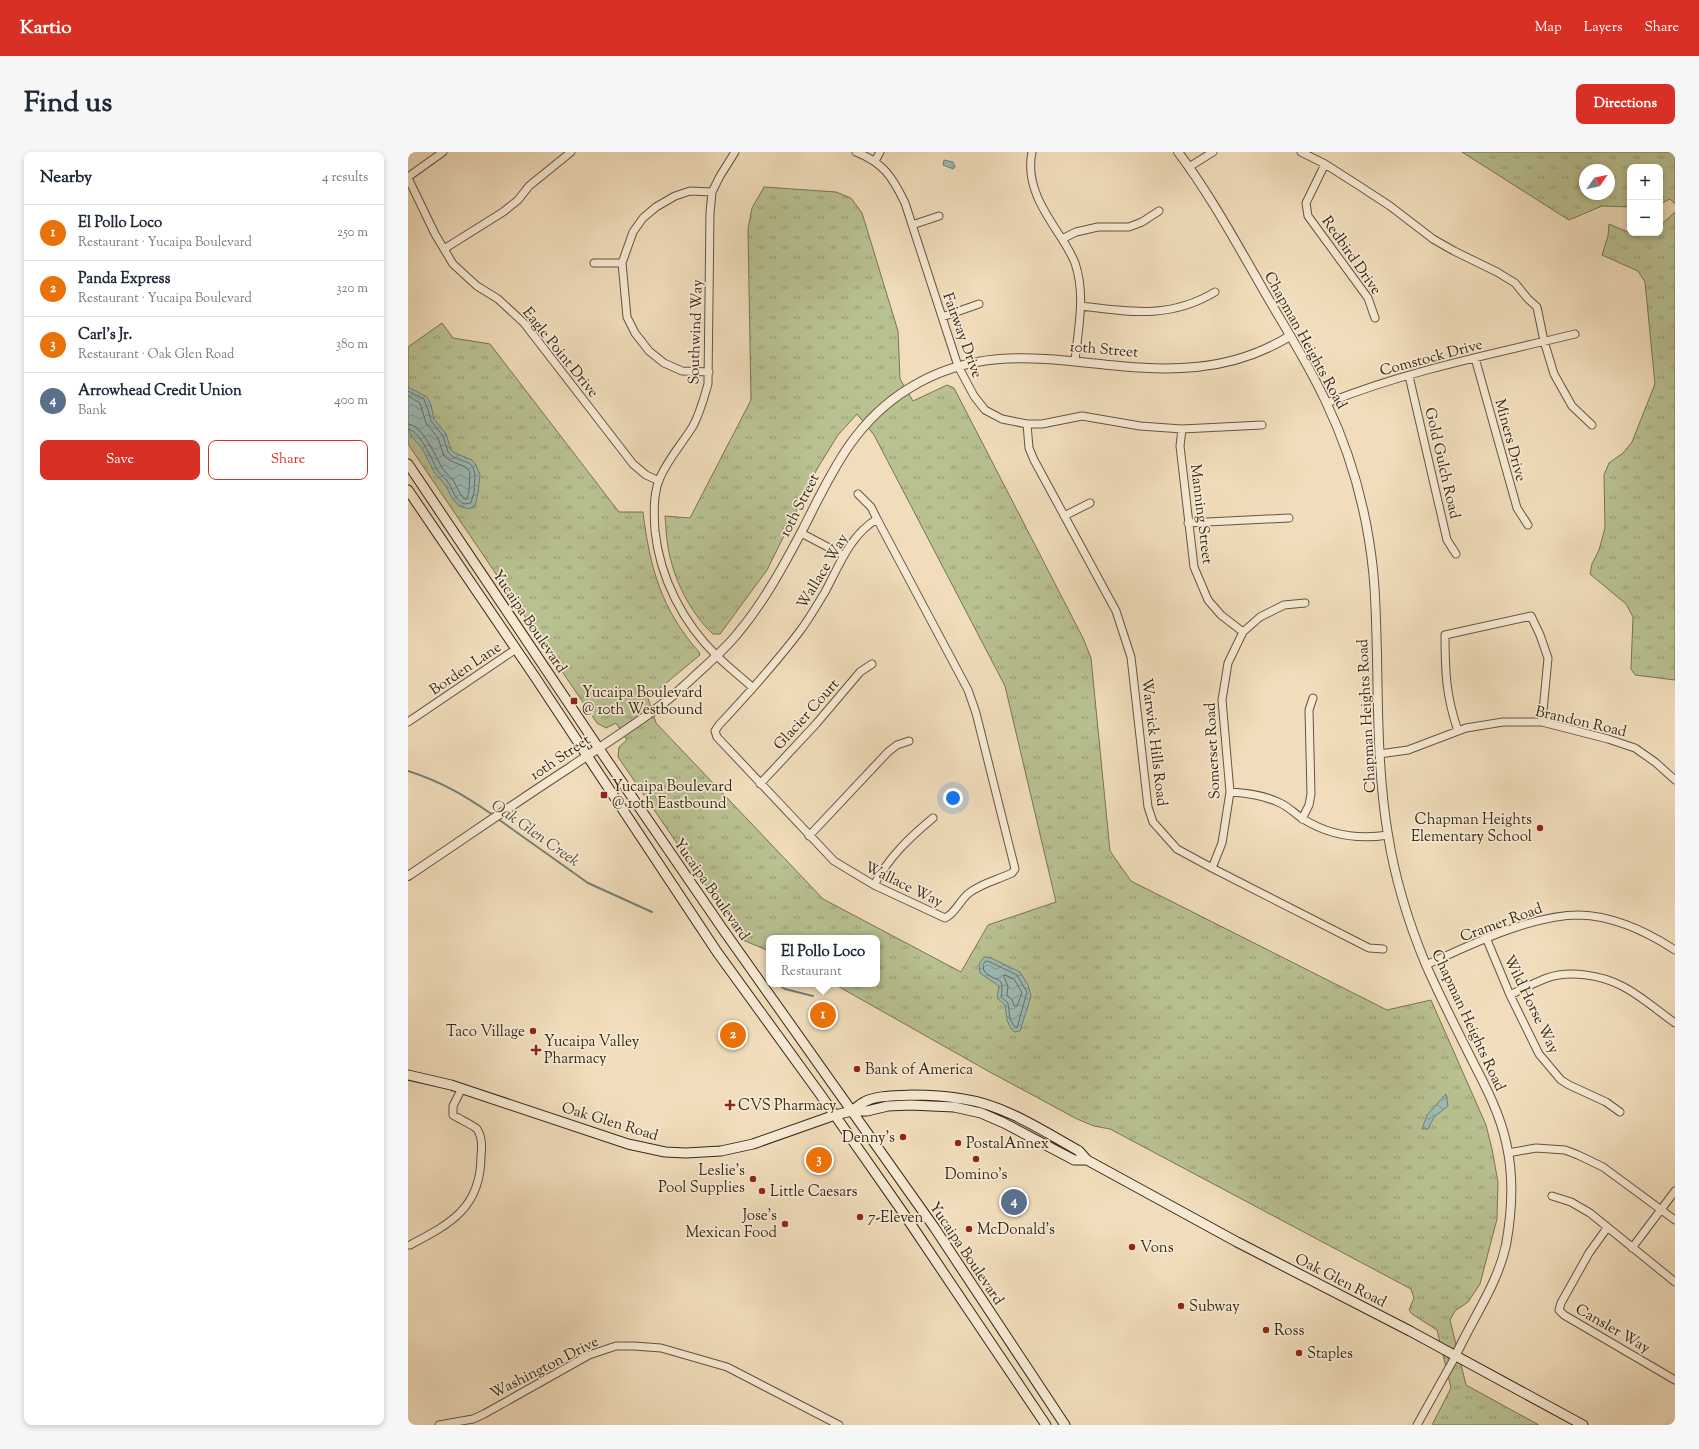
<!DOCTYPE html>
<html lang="en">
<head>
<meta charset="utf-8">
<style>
	:root { --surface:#fff; --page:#f6f6f7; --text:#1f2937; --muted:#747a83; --line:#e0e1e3; --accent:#d93025 }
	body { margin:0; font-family:"Sorts Mill Goudy",serif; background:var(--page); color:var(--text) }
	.controls { position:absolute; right:12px; top:12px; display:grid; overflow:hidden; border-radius:8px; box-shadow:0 2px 6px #0003 }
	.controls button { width:36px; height:36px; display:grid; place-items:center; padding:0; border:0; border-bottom:1px solid var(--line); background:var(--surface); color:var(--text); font:20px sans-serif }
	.compass { position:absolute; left:1171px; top:12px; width:36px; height:36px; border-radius:50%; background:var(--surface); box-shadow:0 2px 6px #0003; rotate:56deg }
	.you { position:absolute; left:545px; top:646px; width:14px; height:14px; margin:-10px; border:3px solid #fff; border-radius:50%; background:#1a73e8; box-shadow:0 0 0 6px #1a73e833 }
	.badge { display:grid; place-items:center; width:26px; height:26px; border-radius:50%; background:var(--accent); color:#fff; font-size:13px; font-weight:700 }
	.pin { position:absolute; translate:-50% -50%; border:2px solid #fff; box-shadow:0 1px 4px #0006 }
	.popup { position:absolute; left:358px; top:783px; width:114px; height:52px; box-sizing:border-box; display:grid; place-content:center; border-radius:8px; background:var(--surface); filter:drop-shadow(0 1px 3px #0005); font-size:13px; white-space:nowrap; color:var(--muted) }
	.popup b { font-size:15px; color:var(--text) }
	.popup::after { content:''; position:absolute; left:50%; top:100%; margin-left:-8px; border:8px solid transparent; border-top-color:var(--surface) }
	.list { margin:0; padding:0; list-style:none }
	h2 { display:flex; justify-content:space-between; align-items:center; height:52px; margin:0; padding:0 16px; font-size:17px }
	h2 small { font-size:13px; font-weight:400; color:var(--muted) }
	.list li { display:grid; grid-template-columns:26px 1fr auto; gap:12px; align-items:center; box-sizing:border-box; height:56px; padding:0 16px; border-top:1px solid var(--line) }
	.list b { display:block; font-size:15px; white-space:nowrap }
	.list p { margin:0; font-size:13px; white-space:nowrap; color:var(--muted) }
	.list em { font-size:13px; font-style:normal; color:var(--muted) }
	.actions { display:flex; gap:8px; padding:12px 16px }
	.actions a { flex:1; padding:9px 0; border:1px solid var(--accent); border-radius:8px; text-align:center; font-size:14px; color:var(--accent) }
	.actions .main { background:var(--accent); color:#fff }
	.map { position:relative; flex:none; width:1267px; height:1273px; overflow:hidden; border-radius:8px }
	header { display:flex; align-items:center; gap:24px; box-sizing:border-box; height:56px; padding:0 20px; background:var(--accent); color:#fff }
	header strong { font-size:19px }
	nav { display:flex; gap:22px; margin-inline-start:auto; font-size:14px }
	.intro { display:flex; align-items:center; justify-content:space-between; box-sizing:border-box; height:96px; padding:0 24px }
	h1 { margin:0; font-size:28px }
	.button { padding:10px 18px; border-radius:8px; background:var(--accent); color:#fff; font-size:14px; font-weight:700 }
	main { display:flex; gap:24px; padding:0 24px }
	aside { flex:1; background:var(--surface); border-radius:8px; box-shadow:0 2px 6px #0003 }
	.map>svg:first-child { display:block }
	.grass { fill:url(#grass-tufts); stroke:#787454; fill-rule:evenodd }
	.water { fill:url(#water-waves); stroke:#738077 }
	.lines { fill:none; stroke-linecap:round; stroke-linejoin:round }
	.shore { stroke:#697168; stroke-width:1 }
	.stream { stroke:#738077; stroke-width:2 }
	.minor-casing { stroke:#655441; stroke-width:9 }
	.tertiary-casing { stroke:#655441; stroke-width:10 }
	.secondary-casing { stroke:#362718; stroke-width:11 }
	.minor { stroke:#f6e9d3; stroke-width:7 }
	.tertiary { stroke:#f6e9d3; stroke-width:8 }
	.secondary { stroke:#f6e9d3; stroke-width:9 }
	.poi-dot { fill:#8f2418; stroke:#f6e9d3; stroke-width:1.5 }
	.labels { text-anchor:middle; stroke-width:3.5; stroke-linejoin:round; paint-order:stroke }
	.street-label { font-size:15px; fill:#362718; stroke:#f6e9d3 }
	.poi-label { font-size:15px; fill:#362718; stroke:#f6e9d3; text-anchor:start }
	.water-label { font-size:16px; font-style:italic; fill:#504c40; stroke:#f6e9d3 }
</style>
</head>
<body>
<header>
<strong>Kartio</strong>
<nav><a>Map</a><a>Layers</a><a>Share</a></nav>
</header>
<div class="intro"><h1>Find us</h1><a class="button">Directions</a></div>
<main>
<aside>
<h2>Nearby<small>4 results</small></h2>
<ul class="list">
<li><span class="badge" style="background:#e8710a">1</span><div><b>El Pollo Loco</b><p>Restaurant · Yucaipa Boulevard</p></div><em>250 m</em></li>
<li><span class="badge" style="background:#e8710a">2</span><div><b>Panda Express</b><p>Restaurant · Yucaipa Boulevard</p></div><em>320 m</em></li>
<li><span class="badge" style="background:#e8710a">3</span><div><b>Carl's Jr.</b><p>Restaurant · Oak Glen Road</p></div><em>380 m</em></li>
<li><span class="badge" style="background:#5c6f8a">4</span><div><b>Arrowhead Credit Union</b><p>Bank</p></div><em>400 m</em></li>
</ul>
<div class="actions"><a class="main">Save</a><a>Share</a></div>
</aside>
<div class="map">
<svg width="1267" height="1273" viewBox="0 0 1267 1273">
	<defs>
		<pattern id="grass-tufts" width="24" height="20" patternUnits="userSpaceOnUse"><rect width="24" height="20" fill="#b9c191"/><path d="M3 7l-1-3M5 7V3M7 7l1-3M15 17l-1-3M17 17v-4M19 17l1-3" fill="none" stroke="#979d75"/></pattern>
		<pattern id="water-waves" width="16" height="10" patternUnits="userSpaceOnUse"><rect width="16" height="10" fill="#9cbbb7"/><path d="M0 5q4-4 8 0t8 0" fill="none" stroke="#809894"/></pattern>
	</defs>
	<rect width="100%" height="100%" fill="#f1ddbb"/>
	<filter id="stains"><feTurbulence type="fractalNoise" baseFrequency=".005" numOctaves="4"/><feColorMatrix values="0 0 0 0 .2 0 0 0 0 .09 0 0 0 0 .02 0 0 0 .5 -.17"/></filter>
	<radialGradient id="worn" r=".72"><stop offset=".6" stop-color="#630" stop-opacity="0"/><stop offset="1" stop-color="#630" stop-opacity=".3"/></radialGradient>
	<!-- grass -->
	<path class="grass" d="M1054,0H1267V52L1262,47L1252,52V15H1222V55L1194,54L1161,68ZM1177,18H1201V42H1177Z
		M356,35L428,40L443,46L454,61L490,179L492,227L505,249L539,233L546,236L675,486L683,506L702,699L723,729L979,858L1023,848L1078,973L1084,997L1090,1030L1089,1067L1072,1132L1060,1150L1047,1159L1042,1168L1058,1233L1131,1273H1024L1043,1236L1029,1178L1004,1162L1001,1158L1006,1146L1003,1137L702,977L686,974L669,967L580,919L426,832H469V786H361V799L335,788L210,605L211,595L219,588L208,571L198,576L189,571L0,292V195L34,171L45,186L82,192L211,360H235C242,416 253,457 291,500L292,503L240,546L248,571L415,747L553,820L580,773L648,750L597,534L466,283L449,262L430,283L409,317L359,418L312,482H305C282,461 265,426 260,395C258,385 258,374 257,364L282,366L343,248L340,77L344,56Z
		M1267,60V528L1227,523L1223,517L1225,465L1218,452L1182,422L1184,412L1191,398L1197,376L1196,323L1201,311L1215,301L1224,290L1247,232L1237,130L1230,119L1194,103L1200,84L1201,72L1222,81H1252V72L1255,71Z"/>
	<!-- water -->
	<path class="water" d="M536,8L545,10L547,15L545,17L535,13Z
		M0,235L19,245L23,253L26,267L38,282L43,298L47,301L64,308L68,313L72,323L70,341L67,354L61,357L51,354L44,346L38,334L26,320L14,296L3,284L0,276Z
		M576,805L583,806L612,820L620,833L623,844L612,879L606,880L603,877L599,868L597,853L589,846L591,834L572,821L571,812Z
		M1038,942L1040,954L1026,965L1020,977H1014L1019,963Z"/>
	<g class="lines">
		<!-- shore -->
		<path class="shore" d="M0,239L16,247L20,258L23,269L35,284L40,300L45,305L61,311L65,315L67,323L66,340L63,351L56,352C48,348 45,340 42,333C39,327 33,324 30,319C24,309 12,278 0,277
			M0,244L12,251L18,271L30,286L36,304L43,309L58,315L62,320L61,339L59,347H56C51,341 49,335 45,328C41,323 36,320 33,314C27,303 14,273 0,272
			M578,809L582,810L609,823L619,840L609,876L606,874L602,867L600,851L593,845C597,821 588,832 576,819L575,813Z
			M597,823L606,827L614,841L609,854H606L604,848L599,843L600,834L596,825Z"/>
		<!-- stream -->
		<path class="stream" d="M0,619C34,630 56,643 85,663
			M90,667L180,731L244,760
			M369,832L377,837L405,844"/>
		<!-- minor casing -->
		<g class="minor-casing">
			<path id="minor" d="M327,0L312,24L304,40L302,61L300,232C296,246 292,261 285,274C274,292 259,308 251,328C245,344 246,362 247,379C252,426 275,471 309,504C320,515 333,525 345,536
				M448,0C476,11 485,26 497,51L550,214L566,244L577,258L594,267L619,272H634L674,264L732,274L774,277L854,273
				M624,0C617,33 637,61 654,87C659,95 664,103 667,111C678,143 670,177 667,209
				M893,0L917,12L953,35L982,54L1025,87L1046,99L1089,120L1107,131L1120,147L1129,155L1136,189L1146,222L1164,254L1184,273
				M467,9L472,0
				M917,12L898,51L900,64L960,146L967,166
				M781,15L805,0
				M0,25L35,0
				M0,26L27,82L45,112L69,134L90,147L116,171L225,312L238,323L251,329
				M504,73L531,64
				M654,87L668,80L690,75H721L734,70L751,59
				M36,97L95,60L110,48L121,34L163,0
				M186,111H214
				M673,154C722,160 762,167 807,140
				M534,165L571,152
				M1067,206L1109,356L1120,373
				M301,220L274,219L256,211L241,199L227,181L219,165L214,111L225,80L235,66L248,55L267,44L282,39L304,40
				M1001,224L1039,388L1048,402
				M919,251C998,219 1084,202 1167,182
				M619,272L621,296L626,308L708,459L723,505L740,655L745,670L769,697L804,716L961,796L975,797
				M774,277L772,294L786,415L800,448L813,463L835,480
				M450,342L463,355L469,367L560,538L568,561L607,717L604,721C589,728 574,731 561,741C551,749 548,761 537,766L466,733L426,709L309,585L307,579L311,573C339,543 367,512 392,479C401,467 409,453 417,440C431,414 442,383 469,367
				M656,364L682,351
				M780,371L881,366
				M393,381L435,403
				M0,570L108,497
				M1050,579C1038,544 1037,520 1037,483L1123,464L1132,483L1140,506L1134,570
				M971,602L1000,598L1058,576L1095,570H1134L1200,587L1227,596L1247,610L1267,628
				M352,632L408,572L452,520L464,512
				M822,640C840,641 856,643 872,651C881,655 887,662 895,667C921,683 949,688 980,683
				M894,667L901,653L903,642L901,558L905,546
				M401,684L480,600L489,593L501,589
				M804,716L814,691L822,640L814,548L820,511L835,480L852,465L876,453L897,451
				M466,733C481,705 501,686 525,666
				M1079,788L1102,843L1131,902L1153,928L1161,933L1198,950L1212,960
				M1018,813C1062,793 1123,763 1171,763C1206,764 1238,779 1267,798
				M1102,843C1114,837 1126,831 1139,826C1161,818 1193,823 1214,834C1232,843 1250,859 1267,871
				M1100,1001L1128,996L1157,998L1170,1003L1195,1015L1267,1068
				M1144,1044L1163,1050L1182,1061L1267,1130
				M1199,1076L1181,1101L1153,1151L1151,1158L1156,1163L1267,1228
				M2,1093C42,1072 73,1056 73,1004C74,996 74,984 69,977C65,973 51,967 45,963V954L54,936
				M1224,1096L1267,1039
				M31,1273L65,1267L76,1262L181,1203L208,1194H226L253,1196L319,1215L431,1273
				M1009,1273L1047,1205"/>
		</g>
		<!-- tertiary casing -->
		<g class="tertiary-casing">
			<path id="tertiary" d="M770,0C801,41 826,87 852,132C874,171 899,209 918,250C943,302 959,361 965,418C968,446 968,474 969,502C970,563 970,623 980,683C987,727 1001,772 1018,813C1033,847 1050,880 1066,912C1079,937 1092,963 1098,990C1106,1023 1104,1060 1098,1093C1089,1134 1064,1167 1047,1205
				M0,724C54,688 107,651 161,616C192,595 224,575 253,553C267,543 279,531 291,520C304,508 319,495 330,481C356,450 376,413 395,377C423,322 445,271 500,237C595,177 687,225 788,215C820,212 854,201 882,184"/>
		</g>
		<!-- secondary casing -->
		<g class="secondary-casing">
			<path id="secondary" d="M0,312L196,604L314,776L526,1075L657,1273
				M0,338L127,525L309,800L412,942L496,1062L638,1273
				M0,923L43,933L220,992L257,1000L278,1001L313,999L345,992L427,963L444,959H459L480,954L502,953L546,955L573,961L596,971L666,1008H679
				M444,959C448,956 452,952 456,950C469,943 489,944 504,943C521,943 538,944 555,947C597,953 635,979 671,999L679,1008L829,1090L1002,1179L1175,1273"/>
		</g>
		<!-- minor -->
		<use href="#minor" class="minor"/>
		<!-- tertiary -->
		<use href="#tertiary" class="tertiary"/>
		<!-- secondary -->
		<use href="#secondary" class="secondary"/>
	</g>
	<!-- markers -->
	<g class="poi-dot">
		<rect x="162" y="545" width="8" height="8" rx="2"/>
		<rect x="192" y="639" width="8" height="8" rx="2"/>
		<circle cx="1132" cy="676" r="4"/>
		<circle cx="125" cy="879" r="4"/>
		<path d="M126 892h4v4h4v4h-4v4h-4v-4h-4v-4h4z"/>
		<circle cx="449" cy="917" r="4"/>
		<path d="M320 947h4v4h4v4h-4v4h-4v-4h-4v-4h4z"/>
		<circle cx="495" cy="985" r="4"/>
		<circle cx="550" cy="991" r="4"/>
		<circle cx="568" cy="1007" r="4"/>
		<circle cx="345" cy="1027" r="4"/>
		<circle cx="354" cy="1039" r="4"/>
		<circle cx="452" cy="1065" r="4"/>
		<circle cx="377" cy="1072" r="4"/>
		<circle cx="561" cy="1077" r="4"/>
		<circle cx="724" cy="1095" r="4"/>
		<circle cx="773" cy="1154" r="4"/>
		<circle cx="858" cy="1178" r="4"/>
		<circle cx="891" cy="1201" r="4"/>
	</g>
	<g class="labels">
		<!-- street labels -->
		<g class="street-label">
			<text transform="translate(944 103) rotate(55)" y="5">Redbird Drive</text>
			<text transform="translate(287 180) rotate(-88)" y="5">Southwind Way</text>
			<text transform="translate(555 183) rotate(70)" y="5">Fairway Drive</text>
			<text transform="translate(898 188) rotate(61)" y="5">Chapman Heights Road</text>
			<text transform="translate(696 197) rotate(5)" y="5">10th Street</text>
			<text transform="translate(153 200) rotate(51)" y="5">Eagle Point Drive</text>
			<text transform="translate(1023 205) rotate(-15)" y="5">Comstock Drive</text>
			<text transform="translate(1103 288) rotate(75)" y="5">Miners Drive</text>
			<text transform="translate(1035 311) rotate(77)" y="5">Gold Gulch Road</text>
			<text transform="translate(391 353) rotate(-63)" y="5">10th Street</text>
			<text transform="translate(794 362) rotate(83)" y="5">Manning Street</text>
			<text transform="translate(414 419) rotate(-59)" y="5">Wallace Way</text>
			<text transform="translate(122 469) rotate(56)" y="5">Yucaipa Boulevard</text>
			<text transform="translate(57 516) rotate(-34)" y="5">Borden Lane</text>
			<text transform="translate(398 562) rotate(-48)" y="5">Glacier Court</text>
			<text transform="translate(958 564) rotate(-93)" y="5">Chapman Heights Road</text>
			<text transform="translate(1173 569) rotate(13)" y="5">Brandon Road</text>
			<text transform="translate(747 590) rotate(83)" y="5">Warwick Hills Road</text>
			<text transform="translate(804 599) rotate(-93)" y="5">Somerset Road</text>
			<text transform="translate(152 605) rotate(-34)" y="5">10th Street</text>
			<text transform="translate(496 732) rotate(26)" y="5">Wallace Way</text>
			<text transform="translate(304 737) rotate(55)" y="5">Yucaipa Boulevard</text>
			<text transform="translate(1093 770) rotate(-20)" y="5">Cramer Road</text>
			<text transform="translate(1124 852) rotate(64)" y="5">Wild Horse Way</text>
			<text transform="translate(1061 868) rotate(65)" y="5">Chapman Heights Road</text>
			<text transform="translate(202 969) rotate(17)" y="5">Oak Glen Road</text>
			<text transform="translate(559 1101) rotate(56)" y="5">Yucaipa Boulevard</text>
			<text transform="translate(933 1128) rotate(27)" y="5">Oak Glen Road</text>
			<text transform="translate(1205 1176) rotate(30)" y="5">Cansler Way</text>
			<text transform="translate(136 1215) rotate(-27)" y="5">Washington Drive</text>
		</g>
		<!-- poi labels -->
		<g class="poi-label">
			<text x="174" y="545">Yucaipa Boulevard<tspan x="174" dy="17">@ 10th Westbound</tspan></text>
			<text x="204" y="639">Yucaipa Boulevard<tspan x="204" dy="17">@ 10th Eastbound</tspan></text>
			<text x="1124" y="672" text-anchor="end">Chapman Heights<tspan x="1124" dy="17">Elementary School</tspan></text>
			<text x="117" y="884" text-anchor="end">Taco Village</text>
			<text x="136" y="894">Yucaipa Valley<tspan x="136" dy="17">Pharmacy</tspan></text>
			<text x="457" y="922">Bank of America</text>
			<text x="330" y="958">CVS Pharmacy</text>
			<text x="487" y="990" text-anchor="end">Denny's</text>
			<text x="558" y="996">PostalAnnex</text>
			<text x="337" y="1023" text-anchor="end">Leslie's<tspan x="337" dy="17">Pool Supplies</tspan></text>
			<text x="568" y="1027" text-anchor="middle">Domino's</text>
			<text x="362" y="1044">Little Caesars</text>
			<text x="369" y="1068" text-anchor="end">Jose's<tspan x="369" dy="17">Mexican Food</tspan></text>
			<text x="460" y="1070">7-Eleven</text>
			<text x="569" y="1082">McDonald's</text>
			<text x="732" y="1100">Vons</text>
			<text x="781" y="1159">Subway</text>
			<text x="866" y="1183">Ross</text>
			<text x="899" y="1206">Staples</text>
		</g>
		<!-- water labels -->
		<g class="water-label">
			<text transform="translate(128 680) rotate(35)" y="6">Oak Glen Creek</text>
		</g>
	</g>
	<rect width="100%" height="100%" filter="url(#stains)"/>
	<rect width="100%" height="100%" fill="url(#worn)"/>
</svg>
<div class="controls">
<button>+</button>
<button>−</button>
</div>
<svg class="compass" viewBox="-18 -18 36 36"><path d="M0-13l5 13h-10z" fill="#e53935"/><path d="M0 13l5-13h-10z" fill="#747a83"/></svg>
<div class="you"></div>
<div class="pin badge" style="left:415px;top:863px;background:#e8710a">1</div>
<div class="popup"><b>El Pollo Loco</b>Restaurant</div>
<div class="pin badge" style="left:325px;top:883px;background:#e8710a">2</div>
<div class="pin badge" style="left:411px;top:1008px;background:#e8710a">3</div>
<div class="pin badge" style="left:606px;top:1050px;background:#5c6f8a">4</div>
</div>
</main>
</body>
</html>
